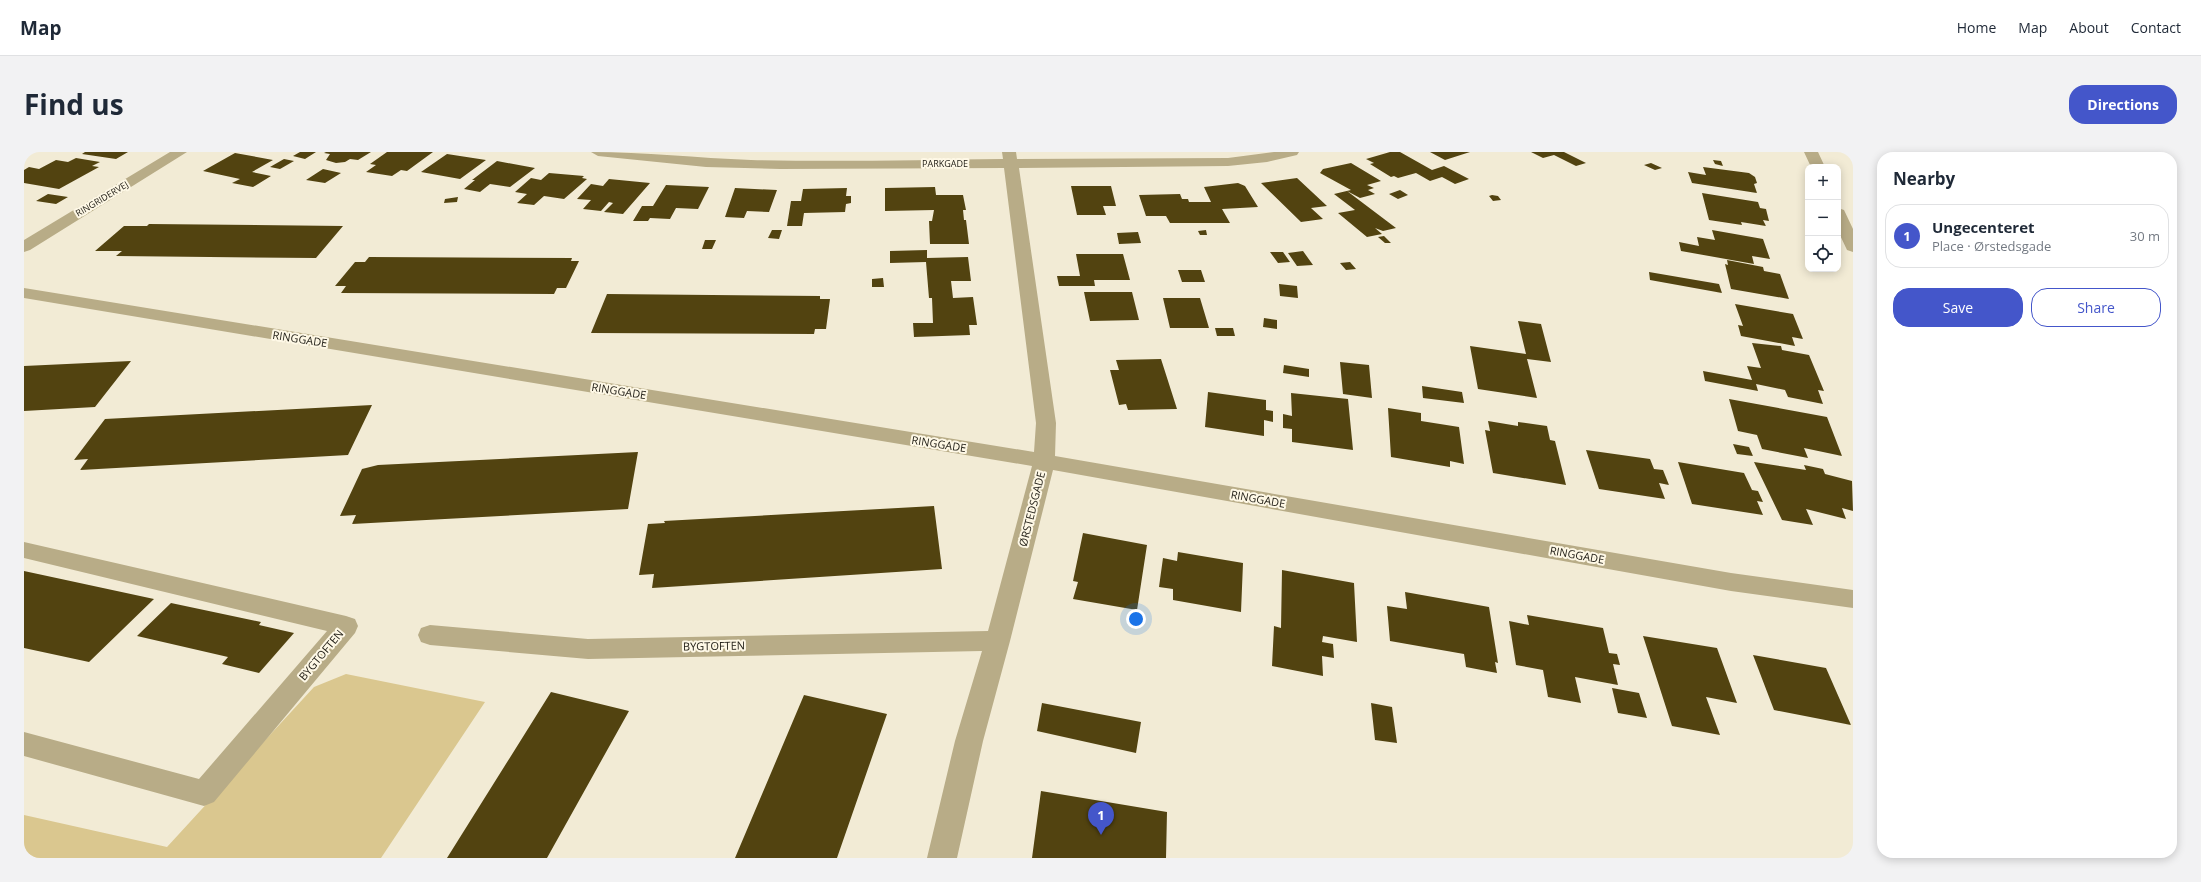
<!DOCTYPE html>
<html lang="en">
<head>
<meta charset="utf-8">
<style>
	:root { --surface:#fff; --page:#f2f2f3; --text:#1f2937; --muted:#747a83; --line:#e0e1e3; --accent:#4456ca }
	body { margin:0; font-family:"Open Sans",sans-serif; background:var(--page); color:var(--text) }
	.controls { position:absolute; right:12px; top:12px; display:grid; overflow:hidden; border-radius:8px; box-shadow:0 2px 10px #0003 }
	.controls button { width:36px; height:36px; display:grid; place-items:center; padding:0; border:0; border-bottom:1px solid var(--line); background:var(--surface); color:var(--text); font:20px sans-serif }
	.you { position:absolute; left:1112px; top:467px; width:14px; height:14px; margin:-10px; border:3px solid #fff; border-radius:50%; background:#1a73e8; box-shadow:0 0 0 6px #1a73e833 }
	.badge { display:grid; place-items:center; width:26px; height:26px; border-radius:50%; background:var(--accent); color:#fff; font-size:13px; font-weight:700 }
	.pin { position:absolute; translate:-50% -33px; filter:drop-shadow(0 1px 2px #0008) }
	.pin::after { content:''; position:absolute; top:21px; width:14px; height:12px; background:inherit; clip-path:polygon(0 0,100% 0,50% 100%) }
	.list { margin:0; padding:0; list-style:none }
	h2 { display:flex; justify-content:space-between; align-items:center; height:52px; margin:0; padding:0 16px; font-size:17px }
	h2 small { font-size:13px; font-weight:400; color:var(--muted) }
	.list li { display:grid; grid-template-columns:26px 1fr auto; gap:12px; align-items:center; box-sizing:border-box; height:64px; margin:0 8px 8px; padding:0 8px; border:1px solid var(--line); border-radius:16px }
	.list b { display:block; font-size:15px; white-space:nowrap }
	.list p { margin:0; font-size:13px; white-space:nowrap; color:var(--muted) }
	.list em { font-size:13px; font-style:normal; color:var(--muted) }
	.actions { display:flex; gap:8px; padding:12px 16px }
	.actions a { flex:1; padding:9px 0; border:1px solid var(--accent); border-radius:16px; text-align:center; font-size:14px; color:var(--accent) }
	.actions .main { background:var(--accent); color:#fff }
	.icon { flex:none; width:22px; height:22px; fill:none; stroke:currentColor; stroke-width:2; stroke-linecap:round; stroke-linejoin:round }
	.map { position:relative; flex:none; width:1829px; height:706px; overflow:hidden; border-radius:16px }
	header { display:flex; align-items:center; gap:24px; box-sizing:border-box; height:56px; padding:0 20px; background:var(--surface); border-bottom:1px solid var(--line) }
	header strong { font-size:19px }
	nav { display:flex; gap:22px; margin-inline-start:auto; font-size:14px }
	.intro { display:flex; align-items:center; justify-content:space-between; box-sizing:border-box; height:96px; padding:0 24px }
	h1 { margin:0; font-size:28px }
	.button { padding:10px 18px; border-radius:16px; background:var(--accent); color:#fff; font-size:14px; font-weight:700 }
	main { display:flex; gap:24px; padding:0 24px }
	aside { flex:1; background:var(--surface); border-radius:16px; box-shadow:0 2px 10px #0003 }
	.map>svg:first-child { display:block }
	.green { fill:#dac78f }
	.building { fill:#524310 }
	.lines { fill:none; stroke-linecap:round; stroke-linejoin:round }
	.minor { fill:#b8ac87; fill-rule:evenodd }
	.labels { text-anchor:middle; stroke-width:4; stroke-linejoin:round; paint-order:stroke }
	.far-street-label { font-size:9px; fill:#242119; stroke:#fef8e6 }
	.street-label { font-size:11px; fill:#242119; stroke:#fef8e6 }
</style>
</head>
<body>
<header>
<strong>Map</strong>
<nav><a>Home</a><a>Map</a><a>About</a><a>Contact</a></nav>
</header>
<div class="intro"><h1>Find us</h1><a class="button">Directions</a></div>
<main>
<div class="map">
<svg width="1829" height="706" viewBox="0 0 1829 706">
	<rect width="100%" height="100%" fill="#f2ebd5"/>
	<!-- green -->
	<path class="green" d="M322,522L461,550L357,706H0V663L143,695L290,535Z"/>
	<!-- building -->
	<path class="building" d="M61,0H104L92,7L58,2Z
		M276,0H292L281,7L269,4Z
		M302,0H347L334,8L326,7L321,10L312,11L302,8L306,2L300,1Z
		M363,0H409L383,19L377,18L368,24L342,20L352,13L346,12Z
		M1366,0H1376L1408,18L1420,14L1445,27L1431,32L1418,25L1406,29L1392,21L1374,26L1370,24L1367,25L1346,12L1350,11L1342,7Z
		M1406,0H1446L1421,8Z
		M1507,0H1540L1562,11L1552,14L1530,3L1519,6Z
		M211,1L249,8L228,20L247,24L229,35L208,31L216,27L179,19Z
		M423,2L462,8L436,27L397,20Z
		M52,6L76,10L68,14L75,15L35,37L0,31V18L5,15L15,17L32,8L44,10Z
		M260,7L270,9L256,17L246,15Z
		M1689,8L1697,9L1699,14L1691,12Z
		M473,9L511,16L486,35L466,32L456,40L440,37L451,28H448Z
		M1327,11L1357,29L1343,33L1350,36L1344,38L1351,42L1336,46L1323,39L1372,76L1359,79L1351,76L1358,82L1343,85L1314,61L1331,58L1310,42L1327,38L1296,21L1299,17Z
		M1627,11L1638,16L1631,18L1620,13Z
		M1679,15L1725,21L1731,25L1733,31L1730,32L1733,41L1668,31L1664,20L1682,23Z
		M299,17L317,21L301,31L282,28Z
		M525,21L560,24L558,26L563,27L540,47L520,44L510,53L493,51L503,42L491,40L507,26L517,28Z
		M1273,26L1303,54L1287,56L1299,67L1277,70L1237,31Z
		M585,27L626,31L599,62L580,60L589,51L585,50L577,59L559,57L567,48L553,47L567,32L579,34Z
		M1214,31L1221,34L1234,55L1198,57L1206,71H1146L1142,64H1122L1115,43L1156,42L1158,47H1164L1165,50H1187L1180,35Z
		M642,33L685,35L674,57L652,56L646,67L626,66L624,69H609L618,54H629Z
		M1047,34H1087L1092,54H1079L1082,63H1053Z
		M911,35L912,43H939L942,58H939L940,68H942L945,92H906L905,69H908L910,58L861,59V36Z
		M711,36L753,38L745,60L723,59L720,66L701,65Z
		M823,36L822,44H827V51L822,52L821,60L780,61L778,74H763L767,49H777L779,37Z
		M1376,38L1384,43L1374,47L1365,42Z
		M1678,41L1734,50L1736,56L1742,57L1745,69L1739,68L1742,74L1717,70L1718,73L1685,68Z
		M24,42L44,45L32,52L12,49Z
		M1468,43L1474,44L1477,48L1469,49L1465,44Z
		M434,45L433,50L420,51L421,47Z
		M125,72L319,74L292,106L92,104L98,99H71L100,74H123Z
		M748,78H758L755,87L744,86Z
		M1182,78L1183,83H1176L1174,79Z
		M1688,78L1739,87L1746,107L1728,104L1730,112L1657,99L1655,90L1675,94L1673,85L1691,88Z
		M1114,80L1117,91L1095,92L1093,81Z
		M1360,84L1367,91H1361L1354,85Z
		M681,88H692L688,97H678Z
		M903,98V106L944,105L947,129H927L929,146L949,145L953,173H945L946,183L890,185L889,171H909L908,146H905L902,110L866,111V99Z
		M1279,99L1289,113L1273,114L1264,101Z
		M1246,100H1259L1266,110L1254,111Z
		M1052,102H1099L1106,128H1070L1071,134H1035L1033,124H1056Z
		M345,105L548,106L547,109H555L542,136H533L530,142L317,141L322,134H311L331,110H341Z
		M1703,108L1739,115L1740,119L1756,122L1765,147L1707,137L1701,112L1704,113Z
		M1326,110L1332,117L1322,118L1316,111Z
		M1154,118H1177L1181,130H1158Z
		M1625,120L1695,132L1698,141L1626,128Z
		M859,126L860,135H848V127Z
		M1255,132L1273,134L1274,146L1256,144Z
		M1060,140H1108L1115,168L1066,169Z
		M583,142L796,144V147H806L802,177H791L790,182L567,181Z
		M1139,146H1176L1185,176H1146Z
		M1711,152L1769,162L1779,187L1768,185L1771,194L1717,184L1714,173L1719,174Z
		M1240,166L1253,168V177L1239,175Z
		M1494,169L1517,172L1527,210L1503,207L1513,246L1454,237L1446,194L1502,202Z
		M1191,176H1209L1211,184H1193Z
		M1728,191L1757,194L1758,198L1785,203L1800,239L1794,238L1799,252L1764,245L1761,238L1732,232L1734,239L1681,229L1679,219L1728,228L1723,214L1737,216Z
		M1137,207L1153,257L1104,258L1102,252L1095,253L1086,218H1095L1092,208Z
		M107,209L71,255L0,259V214Z
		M1316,210L1345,213L1348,246L1319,242Z
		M1260,213L1285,217V225L1259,221Z
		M1398,234L1438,240L1440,251L1399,246Z
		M1184,240L1242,248V258L1249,259V270L1240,268V284L1181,275Z
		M1267,241L1324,247L1329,298L1268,290V277L1259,276V262L1268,264Z
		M1705,247L1803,265L1818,304L1780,296L1784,306L1738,297L1733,283L1714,279Z
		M348,253L324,303L56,318L64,307L50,308L81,267Z
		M1364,256L1397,261V269L1435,275L1440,312L1426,309V315L1367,305Z
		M1464,269L1494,274V270L1523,274L1526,288L1531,289L1542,333L1469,321L1461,278L1466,279Z
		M1709,292L1725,295L1729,304L1713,302Z
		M1562,298L1626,307L1630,317L1639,318L1645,333L1635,331L1641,347L1575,337Z
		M614,300L604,357L328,372L332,363L316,364L338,317L354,313Z
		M1654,310L1720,321L1728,338L1734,339L1739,350L1733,349L1739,363L1668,352Z
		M1730,310L1782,318L1780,313L1799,317L1801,322L1828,329L1829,359L1818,356L1822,367L1782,357L1789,373L1758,368Z
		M910,354L918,417L628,436L630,422L615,423L624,372L641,371L640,369Z
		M1059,381L1123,393L1113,458L1049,447L1054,430L1049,429Z
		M1154,400L1219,411L1217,460L1149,448V437L1135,435L1139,406L1153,409Z
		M1258,418L1330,431L1333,490L1299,484L1298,490L1309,492L1310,506L1298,504L1299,524L1248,514L1250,474L1257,476Z
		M0,419L130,447L65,510L0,496Z
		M1381,440L1465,455L1474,511L1471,510L1473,521L1442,515L1440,502L1366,489L1363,454L1383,457Z
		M147,451L237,470L235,473L270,481L235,521L198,512L204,505L113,484Z
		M1503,463L1579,476L1585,501L1593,502L1596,513L1589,512L1594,533L1551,525L1557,551L1524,545L1519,518L1492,513L1485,469L1505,473Z
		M1619,484L1693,496L1713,551L1682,545L1696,583L1648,574Z
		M1729,503L1802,516L1827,573L1750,558Z
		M1588,536L1615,541L1623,566L1594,561Z
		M527,540L605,559L523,706H423Z
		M780,543L863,562L813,706H711Z
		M1018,551L1117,570L1112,601L1013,579Z
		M1347,551L1368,555L1373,591L1351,588Z
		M1017,639L1143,660L1142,706H1008Z"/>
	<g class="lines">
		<!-- minor -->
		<path class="minor" d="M146,0H163L6,98L0,100V88Z
			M567,0C621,0 673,6 727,8C811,10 895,8 979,7L978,0H992L993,7L1204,6L1250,0H1275L1273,3L1243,10L1204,14L995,16L1032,271L1031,304L1707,421L1829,438V456L1707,439L1029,318L986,489L959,589L933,706H903L931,589L958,499L564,507L406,493L397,490L394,483L397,476L406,473L564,487L964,479L1008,314L0,146V136L1010,300L1012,271L980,16L756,17L682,15L574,4Z
			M1780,0H1794L1801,15H1787Z
			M1814,56L1820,58L1829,77V100L1823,98L1814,79Z
			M0,390L322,464L331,467L334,474L331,481L190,650L180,654L0,604V580L175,627L303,479L0,406Z"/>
	</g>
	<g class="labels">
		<!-- far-street labels -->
		<g class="far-street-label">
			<text x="921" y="15">PARKGADE</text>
			<text transform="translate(78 47) rotate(-31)" y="3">RINGRIDERVEJ</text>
		</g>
		<!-- street labels -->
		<g class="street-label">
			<text transform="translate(276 187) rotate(9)" y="4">RINGGADE</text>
			<text transform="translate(595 239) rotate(9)" y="4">RINGGADE</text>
			<text transform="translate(915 292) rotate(9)" y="4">RINGGADE</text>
			<text transform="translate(1234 347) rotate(10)" y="4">RINGGADE</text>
			<text transform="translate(1008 357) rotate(-76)" y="4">ØRSTEDSGADE</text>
			<text transform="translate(1553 403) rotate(10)" y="4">RINGGADE</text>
			<text transform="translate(690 494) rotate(-1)" y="4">BYGTOFTEN</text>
			<text transform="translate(297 503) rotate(-50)" y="4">BYGTOFTEN</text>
		</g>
	</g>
</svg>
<div class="controls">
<button>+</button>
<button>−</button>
<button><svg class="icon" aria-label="locate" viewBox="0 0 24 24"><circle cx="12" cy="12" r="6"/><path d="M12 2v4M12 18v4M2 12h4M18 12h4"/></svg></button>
</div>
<div class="you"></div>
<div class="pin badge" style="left:1077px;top:683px">1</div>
</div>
<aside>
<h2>Nearby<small></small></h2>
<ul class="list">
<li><span class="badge">1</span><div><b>Ungecenteret</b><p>Place · Ørstedsgade</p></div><em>30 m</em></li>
</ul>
<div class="actions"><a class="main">Save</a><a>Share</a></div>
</aside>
</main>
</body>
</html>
